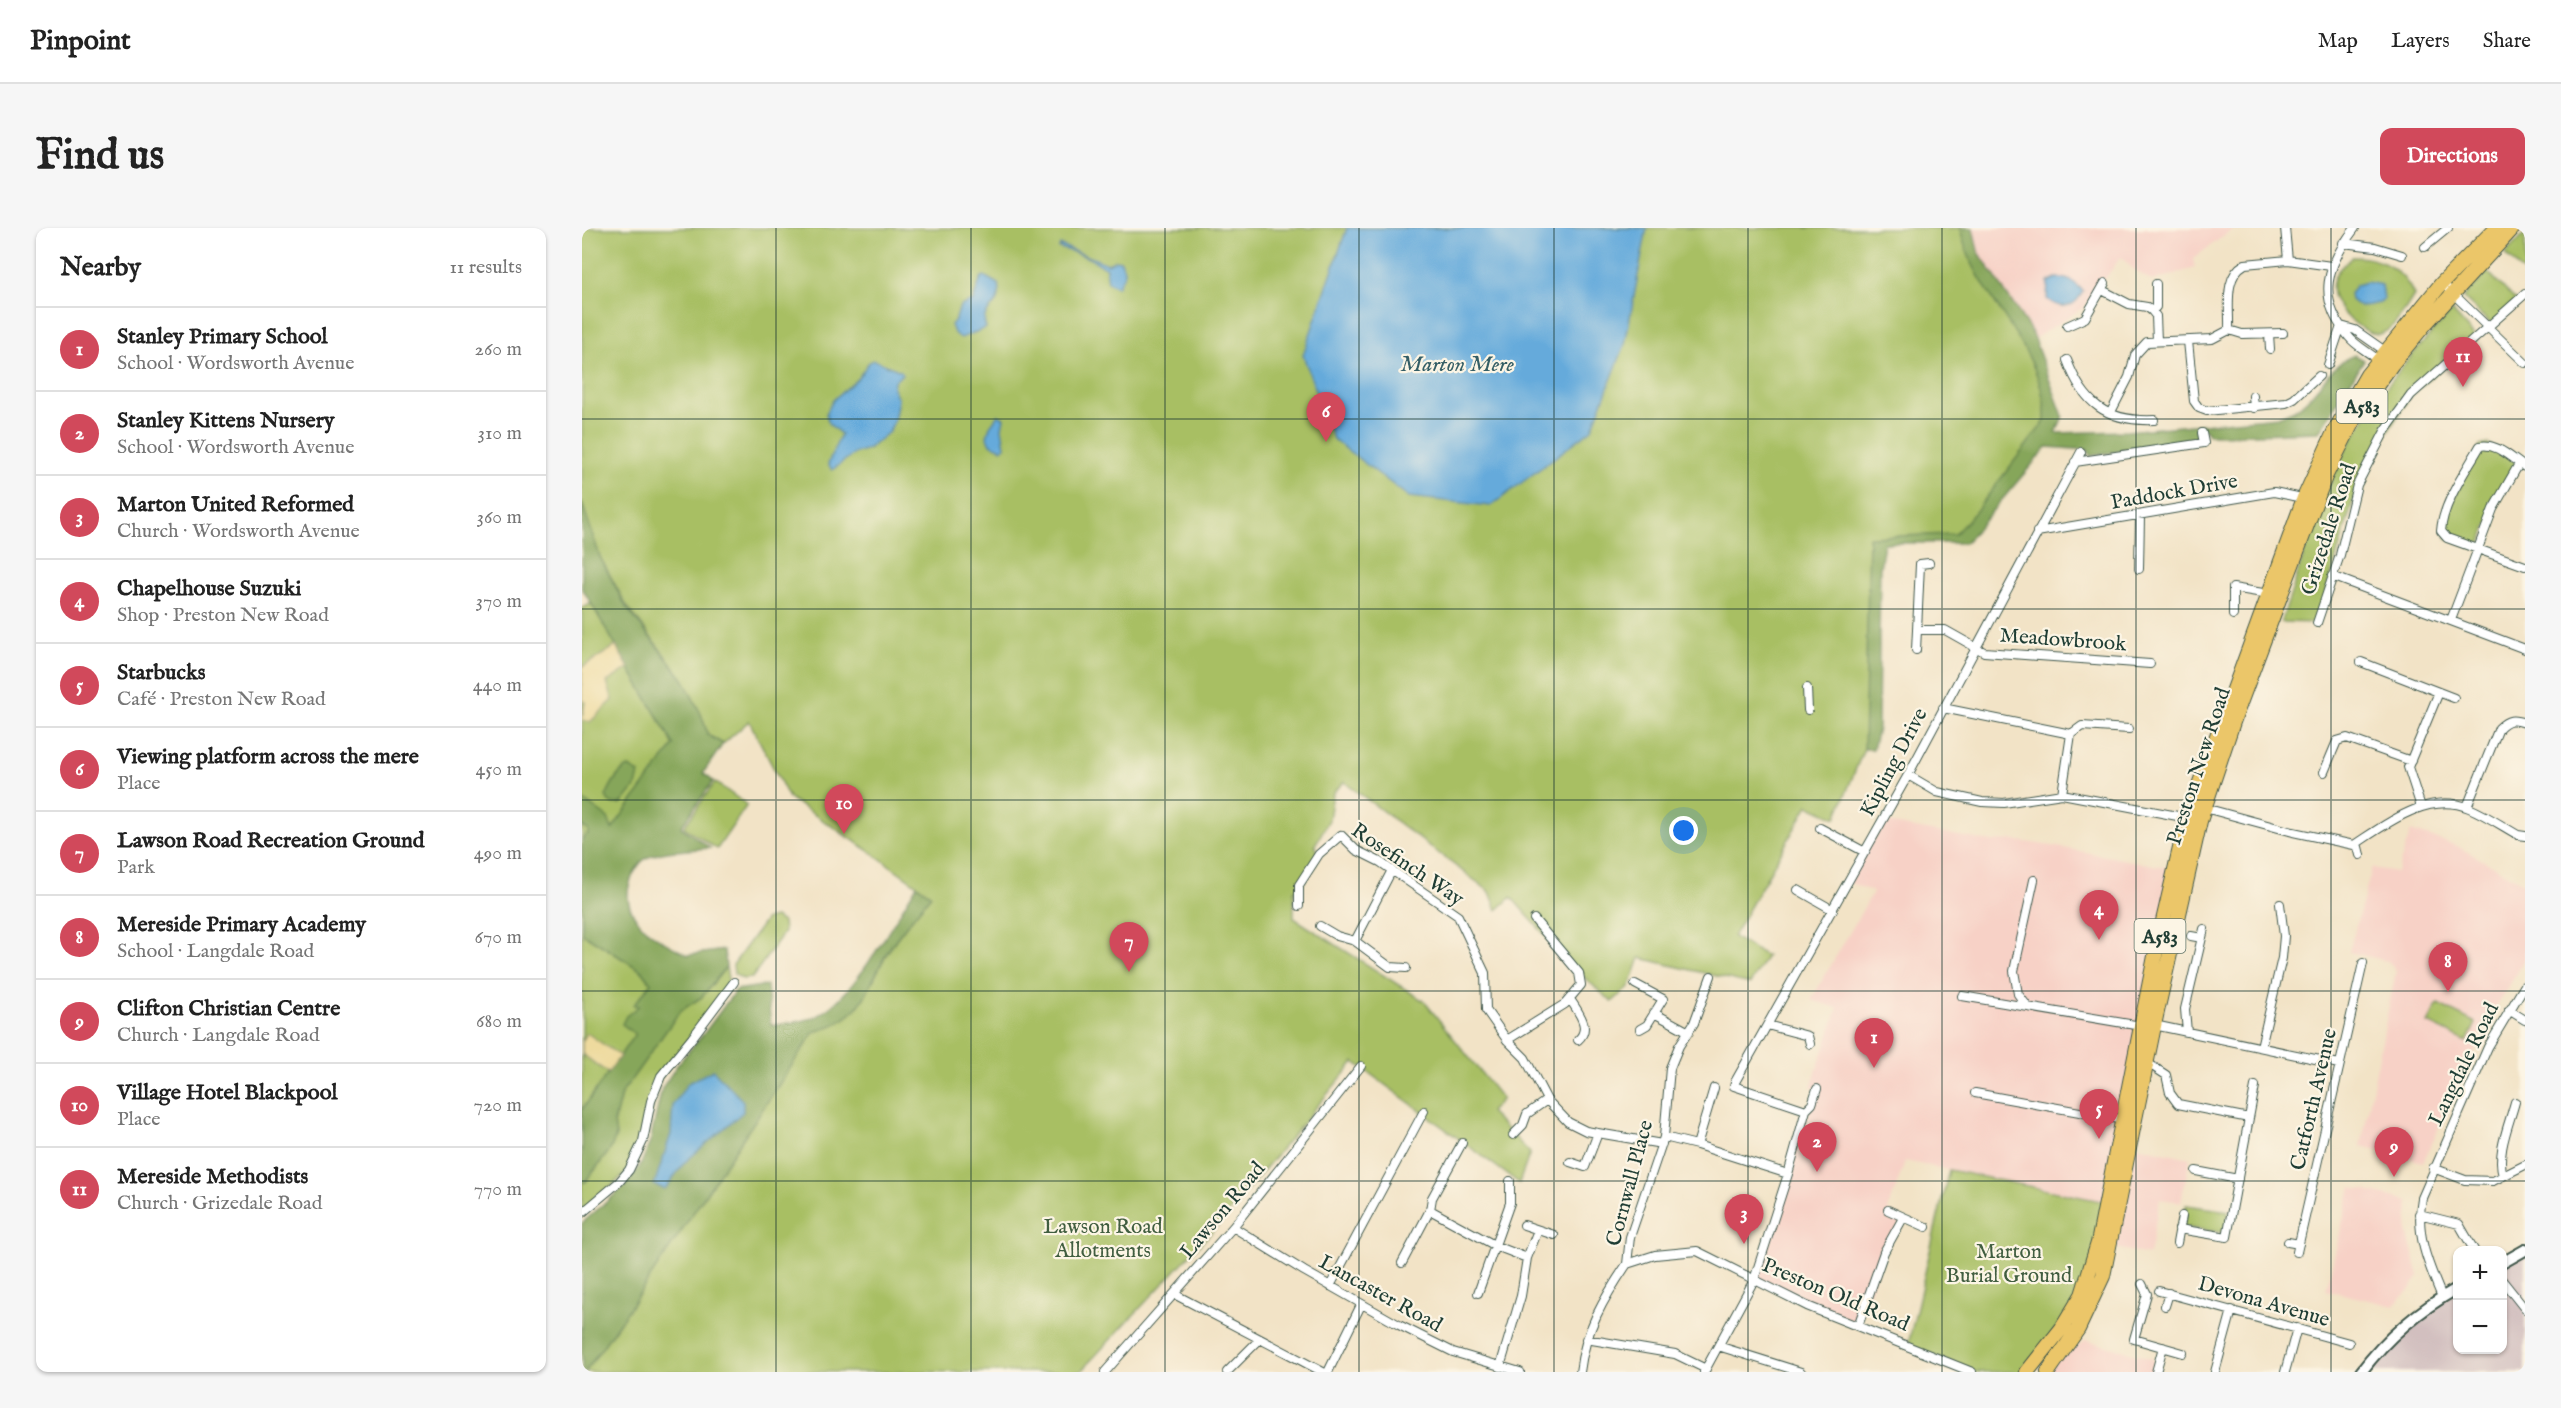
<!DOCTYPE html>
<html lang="en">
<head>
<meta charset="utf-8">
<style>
	:root { --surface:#fff; --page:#f6f6f6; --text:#222; --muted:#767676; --line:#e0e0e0; --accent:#d1495b }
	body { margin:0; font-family:"IM FELL English",serif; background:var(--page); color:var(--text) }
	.controls { position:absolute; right:18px; bottom:18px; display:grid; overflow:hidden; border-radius:12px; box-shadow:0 2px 4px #0004 }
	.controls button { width:54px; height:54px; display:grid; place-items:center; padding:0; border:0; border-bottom:2px solid var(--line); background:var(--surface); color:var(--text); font:30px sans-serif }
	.you { position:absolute; left:1102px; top:603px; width:21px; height:21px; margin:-15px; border:4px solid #fff; border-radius:50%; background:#1a73e8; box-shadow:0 0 0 9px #1a73e833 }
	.badge { display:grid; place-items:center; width:39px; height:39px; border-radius:50%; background:var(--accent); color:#fff; font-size:20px; font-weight:700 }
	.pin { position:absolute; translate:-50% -50px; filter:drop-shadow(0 2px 3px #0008) }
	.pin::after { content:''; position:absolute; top:32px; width:21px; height:18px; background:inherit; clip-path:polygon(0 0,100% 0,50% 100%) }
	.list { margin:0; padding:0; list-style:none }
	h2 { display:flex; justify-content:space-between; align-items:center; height:78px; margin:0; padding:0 24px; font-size:26px }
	h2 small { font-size:20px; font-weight:400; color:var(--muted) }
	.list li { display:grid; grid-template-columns:39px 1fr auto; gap:18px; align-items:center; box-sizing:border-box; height:84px; padding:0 24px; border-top:2px solid var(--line) }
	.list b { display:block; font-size:22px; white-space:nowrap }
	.list p { margin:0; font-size:20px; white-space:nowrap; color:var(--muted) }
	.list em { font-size:20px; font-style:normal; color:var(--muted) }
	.map { position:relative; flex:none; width:1943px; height:1144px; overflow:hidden; border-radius:12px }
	header { display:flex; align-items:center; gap:36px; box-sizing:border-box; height:84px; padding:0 30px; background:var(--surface); border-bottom:2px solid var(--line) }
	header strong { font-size:28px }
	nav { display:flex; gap:33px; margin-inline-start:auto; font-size:21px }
	.intro { display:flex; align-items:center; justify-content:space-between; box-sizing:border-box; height:144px; padding:0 36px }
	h1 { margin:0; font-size:42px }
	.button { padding:15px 27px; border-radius:12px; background:var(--accent); color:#fff; font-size:21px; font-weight:700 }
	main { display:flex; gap:36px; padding:0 36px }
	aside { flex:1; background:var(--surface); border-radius:12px; box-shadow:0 2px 4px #0004 }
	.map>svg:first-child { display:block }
	.built { fill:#f7d1c6 }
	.industrial { fill:#d2bfbf }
	.green { fill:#a8bf64; stroke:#647e4c; stroke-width:1.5 }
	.forest { fill:#86a65a; stroke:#527247; stroke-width:1.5 }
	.sand { fill:#eeda9e; stroke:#868c69; stroke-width:1.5 }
	.water { fill:#65aadb; stroke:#427488; stroke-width:1.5 }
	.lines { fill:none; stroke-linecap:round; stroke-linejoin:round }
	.minor-casing { stroke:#3f564a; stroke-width:10 }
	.tertiary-casing { stroke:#3f564a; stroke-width:14 }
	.trunk-casing { stroke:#3f564a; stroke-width:16 }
	.minor { stroke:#fff; stroke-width:8 }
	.tertiary { stroke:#fff; stroke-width:10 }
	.trunk { stroke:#ebc669; stroke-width:14 }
	.grid { fill:none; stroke:#1f3d34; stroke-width:1.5; stroke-opacity:0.55 }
	.labels { text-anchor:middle; stroke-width:4.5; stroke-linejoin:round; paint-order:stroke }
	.shield { fill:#fcf5e5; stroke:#617469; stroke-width:1.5 }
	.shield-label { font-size:20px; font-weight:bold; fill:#1f3d34 }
	.street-label { font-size:21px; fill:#1f3d34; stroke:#fcf5e5 }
	.park-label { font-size:21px; fill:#415e40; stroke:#fcf5e5 }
	.water-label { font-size:22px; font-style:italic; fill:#345e66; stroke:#fcf5e5 }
</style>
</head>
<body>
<header>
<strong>Pinpoint</strong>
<nav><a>Map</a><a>Layers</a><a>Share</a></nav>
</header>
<div class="intro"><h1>Find us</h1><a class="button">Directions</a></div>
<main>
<aside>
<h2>Nearby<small>11 results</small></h2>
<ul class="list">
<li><span class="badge">1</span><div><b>Stanley Primary School</b><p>School · Wordsworth Avenue</p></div><em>260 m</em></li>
<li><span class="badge">2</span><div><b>Stanley Kittens Nursery</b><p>School · Wordsworth Avenue</p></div><em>310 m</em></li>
<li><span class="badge">3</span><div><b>Marton United Reformed</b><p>Church · Wordsworth Avenue</p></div><em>360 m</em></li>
<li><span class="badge">4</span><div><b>Chapelhouse Suzuki</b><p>Shop · Preston New Road</p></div><em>370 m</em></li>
<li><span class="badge">5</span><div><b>Starbucks</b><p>Café · Preston New Road</p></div><em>440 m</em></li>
<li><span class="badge">6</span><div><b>Viewing platform across the mere</b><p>Place</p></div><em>450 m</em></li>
<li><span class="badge">7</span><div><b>Lawson Road Recreation Ground</b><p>Park</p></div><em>490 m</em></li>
<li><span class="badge">8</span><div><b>Mereside Primary Academy</b><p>School · Langdale Road</p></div><em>670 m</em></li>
<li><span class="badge">9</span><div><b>Clifton Christian Centre</b><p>Church · Langdale Road</p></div><em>680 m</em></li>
<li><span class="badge">10</span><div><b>Village Hotel Blackpool</b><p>Place</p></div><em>720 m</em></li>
<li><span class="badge">11</span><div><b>Mereside Methodists</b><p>Church · Grizedale Road</p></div><em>770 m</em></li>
</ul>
</aside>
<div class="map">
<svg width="1943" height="1144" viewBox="0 0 1943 1144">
	<rect width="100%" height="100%" fill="#fcf5e5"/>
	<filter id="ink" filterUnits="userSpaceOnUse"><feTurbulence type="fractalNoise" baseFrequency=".0167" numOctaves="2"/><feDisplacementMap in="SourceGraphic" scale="12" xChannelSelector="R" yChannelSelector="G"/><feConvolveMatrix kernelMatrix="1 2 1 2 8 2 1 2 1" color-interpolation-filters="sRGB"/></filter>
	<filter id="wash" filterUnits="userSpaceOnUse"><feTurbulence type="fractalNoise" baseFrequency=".008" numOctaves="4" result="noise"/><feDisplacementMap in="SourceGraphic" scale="24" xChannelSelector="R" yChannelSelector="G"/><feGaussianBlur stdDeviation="1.35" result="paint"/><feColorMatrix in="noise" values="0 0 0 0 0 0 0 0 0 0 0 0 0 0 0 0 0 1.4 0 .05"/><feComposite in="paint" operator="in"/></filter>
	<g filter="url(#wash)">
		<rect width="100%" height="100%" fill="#f2e3c6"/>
		<!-- built -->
		<path class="built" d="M1388,0H1652L1611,31L1613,40L1570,53L1552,42L1539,29L1502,79L1450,112L1393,25Z
			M1300,594L1410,614L1431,612L1476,619L1592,641L1524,974L1323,933L1306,982L1321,990L1302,1024L1276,1098L1172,1052L1235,861L1229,859L1256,780L1229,772L1291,664L1266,654Z
			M1829,603L1873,617L1943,656V732L1910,785L1841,934L1779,918L1814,743L1806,733L1767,724L1790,640L1815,644Z
			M1555,918L1608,930L1599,974L1578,971L1567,1027L1534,1020Z
			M1769,959L1827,973L1825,1003L1837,1048L1829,1060L1812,1078L1744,1062Z
			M1504,1112L1571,1131V1144H1466L1476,1131Z"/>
		<!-- industrial -->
		<path class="industrial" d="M1943,1022V1144H1779L1787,1133L1875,1060L1876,1122H1920L1921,1035Z"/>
		<!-- green -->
		<path class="green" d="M0,0H1388L1393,25L1447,104L1472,193L1380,313H1292L1287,508L1254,590L1226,577L1151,709L1185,728L1168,756L1058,730L1048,758L1030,774L997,745L929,669L915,682L908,664L762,554L751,565L747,592L733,617L737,626L717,663L712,662V690L842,773L920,871L908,884L948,925L937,955L772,834L637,996L498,1144H3L47,1081L232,804C287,788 283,760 309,719C321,700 336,684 349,667L286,622L207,570L167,493L141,516L126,507L119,486L101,451L45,378L18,329L0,275Z
			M1943,5V46L1923,26Z
			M1770,29C1799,29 1820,40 1832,67C1825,78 1813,101 1800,105C1791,108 1785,103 1778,99C1761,87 1742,69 1754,46C1757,40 1765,34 1770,29Z
			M1906,44L1935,74L1910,97L1881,70Z
			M1870,83L1895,111L1829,167L1779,246L1735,395L1699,394C1718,343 1731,290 1754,242C1783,181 1824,131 1870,83Z
			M1906,216L1937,236L1923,257L1896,321L1865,310L1860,294L1898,218Z
			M10,375L92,517L0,642V380Z
			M133,554L165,577L135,621L102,599Z
			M193,689L201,694L202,704L170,750L161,751L152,746L151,737L184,691Z
			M0,705L60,743L80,768L0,882Z
			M144,739L147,756L79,848L65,900L47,942L0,985V954H4L28,922L34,908L32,894L39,866L98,783L120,769Z
			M1856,776L1894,795L1885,814L1846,795Z
			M1367,942L1524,974L1504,1058L1445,1144H1390L1326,1117Z
			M1604,977L1647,983L1643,1005L1600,999Z"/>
		<!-- forest -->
		<path class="forest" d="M1378,0H1391L1396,23L1449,103L1481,188L1474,205L1545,203L1696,189C1702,186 1709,184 1714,181C1737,166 1747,135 1773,127L1782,132L1737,204L1639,207H1627L1624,201L1617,203L1612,211L1508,228L1506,222L1465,219L1383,315H1302L1298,340L1296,501L1291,521H1282L1287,309L1373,306L1394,283L1463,193C1466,121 1391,68 1378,0Z
			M0,275L18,329L44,379L101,451L119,486L126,507L141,516L121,545L131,553L99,599L128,620C111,622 77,622 63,631C56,636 51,646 48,654C36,692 78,713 106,727L142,722L144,739L120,769L98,783L39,866L32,894L34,908L28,922L3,954H0V882L53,806L40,796L44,788L57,778L52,777L69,755L60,743L0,705V611L6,606V602L0,598V571L26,590L30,601L92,517L0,360Z
			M47,539L57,545L54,558L40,575C32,577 27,576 24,568C29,557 36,543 47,539Z
			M335,657L349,667C336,684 321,700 309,718C282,760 288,788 232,804L47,1081L3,1144H0V995L45,956L59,936L68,914L80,860L96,836L123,804L154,762L185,757L189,797C203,796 218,794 230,790C268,778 313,691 335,657Z"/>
		<!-- sand -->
		<path class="sand" d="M34,418L47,440L25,454L31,472L8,494L0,492L3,474L0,473V439Z
			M5,805L38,828L26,845L0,826V814Z"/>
		<!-- water -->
		<path class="water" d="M765,0H1065L1043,116L1010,201L909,278L827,269L751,211L721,127Z
			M478,17L526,36L533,32L539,33L543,45L535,59L526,54L524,40C509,30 495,24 477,20Z
			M402,48L416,56L418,61C417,65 417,68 415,72C409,82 398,86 404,100L379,110L372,105L369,97L374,91L378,78L391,73L399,50Z
			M1474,50C1487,50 1493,54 1501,63C1493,81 1478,82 1465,71L1466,54Z
			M1784,54L1800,57L1802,71L1798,75L1778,79L1769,72L1768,66L1774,57Z
			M292,132L319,143L320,146L312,154L311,160L316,171L312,193L307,204L286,221L273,225L250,242L246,236L259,206L247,196L244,186L251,172L276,150L287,134Z
			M416,187L422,190L420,200L423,219L420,221L408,216L405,209L408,198Z
			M131,842L161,873V884L102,935L83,961L72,957L89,906L91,877L106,855Z"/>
	</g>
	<g filter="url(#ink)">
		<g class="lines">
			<!-- minor casing -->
			<g class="minor-casing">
				<path id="minor" d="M1703,0L1706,32
					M1773,0C1745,37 1733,70 1767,109C1774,118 1787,124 1796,132
					M1761,15L1793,19L1820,27
					M1843,19L1866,0
					M1860,55L1943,135
					M1520,62L1547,76L1565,79L1570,83L1574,88L1575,113
					M1570,83L1574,79V56
					M1485,98L1503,90L1523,55
					M1759,98L1773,102L1803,123
					M1647,102L1660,106L1701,105
					M1687,106L1688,121
					M1606,113L1612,173L1617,180L1625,183L1704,175L1712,171L1737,148
					M1485,132C1501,175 1524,194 1572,192
					M1746,137L1759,98
					M1671,168L1672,180
					M1529,184L1547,149L1553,127L1565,114L1630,111L1647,102C1648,80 1641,48 1663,36L1706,32L1749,38
					M1493,234L1622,215L1620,205
					M1943,239C1930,231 1914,214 1898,218C1884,243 1861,274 1859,303L1865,310L1943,338
					M1455,304L1692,264L1725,271
					M1347,335L1338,336L1335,402H1363L1402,424L1568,436
					M1557,341L1558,288
					M1750,348L1943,421
					M1651,387V360L1687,366
					M1869,392L1911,281L1937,236
					M1735,395L1758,327L1775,257L1803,203L1829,167L1943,66
					M1334,422L1335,402
					M1779,434L1872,470
					M1225,460L1226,482
					M1361,480L1489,506
					M1489,506L1500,498L1547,501
					M1742,544L1755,513L1765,510L1829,533
					M1326,547L1355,564L1400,574L1422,575L1480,566L1606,590
					M1480,566L1489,506
					M1619,579L1711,604L1772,617C1804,596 1846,563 1887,580C1904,587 1920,598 1936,607L1943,608
					M1839,579L1826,539L1857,464
					M1885,579L1917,500C1926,491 1931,491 1943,495
					M1238,600L1283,624
					M1772,617L1776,619L1778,627
					M810,642L773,713L808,739L824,740
					M1216,662L1251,682
					M717,678V657L737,626L759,607L774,622L798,634L876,688L903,745L904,782L925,812L943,830L965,872L986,894L1004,903L1080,916
					M738,698L755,708L773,713
					M1609,708L1620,710
					M1053,756L1081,771L1065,797L1058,801
					M1380,768L1559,798L1572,797L1757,836
					M988,771C996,784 1010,800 996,812
					M1445,778L1436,766L1432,743L1452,652
					M1927,782L1943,792
					M1072,785L1107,804
					M1185,797L1226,808L1228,816
					M1605,804L1603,781L1622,701
					M925,812L983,776L999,757L997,745L952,691
					M1679,819L1700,730L1702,708L1698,676
					M1564,834L1584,847L1588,865L1596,876L1667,890L1645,1009L1597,1001
					M1393,865L1542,892
					M1224,882L1152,858L1153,854L1326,547L1499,224
					M1667,890L1673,858
					M931,907L941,897L945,886L965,872
					M1082,909L1115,917L1206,946
					M1115,917L1132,860
					M988,934L1003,939L1016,905
					M1851,940L1883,952L1911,953L1943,937
					M1614,943L1656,951
					M1921,948C1914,925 1927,897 1933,874
					M848,982L914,1018L945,1030L939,1068L918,1139
					M1306,982L1344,999
					M0,985L37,954L47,942L61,913L69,873L79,848L110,810L152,754
					M1837,986L1877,996L1892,1022
					M942,997L972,1007
					M651,999L722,1043L817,1097L871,1124L938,1144
					M1706,1014L1717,1016
					M1595,1015L1600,988
					M1715,1024L1781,735
					M945,1030L956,1002
					M820,1035L848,982L850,970L880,915
					M1045,1036L1048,1009L1082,909L1088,840L1097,818L1112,795L1129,748
					M1920,1052L1943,1081
					M1560,1056L1565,1066L1552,1111L1601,1125
					M748,1058L842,883
					M1577,1063L1767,1115
					M896,1065L928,975V953
					M592,1066L741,1144
					M1860,1069C1846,1036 1833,1006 1840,970L1906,819L1943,757
					M1583,1078L1587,1065
					M1276,1098L1302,1024L1321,990
					M1004,1111L1093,1126L1124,1141
					M1136,1118L1219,1144
					M523,1144L651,999L779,838
					M645,1144L678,1111
					M746,1144L779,1077
					M998,1144C1003,1102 1022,1070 1045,1036L1073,1027L1115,1023L1225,1078L1390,1144
					M1122,1144L1172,1052L1206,946L1224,882L1230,876L1235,861
					M1574,1144L1581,1119
					M1633,1144L1650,1082
					M1703,1144L1715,1100"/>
			</g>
			<!-- tertiary casing -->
			<g class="tertiary-casing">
				<path id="tertiary" d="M1920,1035L1943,1022
					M1779,1144C1805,1109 1837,1082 1876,1060"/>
			</g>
			<!-- trunk casing -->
			<g class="trunk-casing">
				<path id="trunk" d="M1445,1144L1480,1100L1500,1067L1516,1015L1574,723L1605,590L1722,270L1753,202L1785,147L1860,55L1914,0
					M1466,1144L1496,1101L1521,1048L1574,788L1618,593L1651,494L1743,249L1775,185L1810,136L1844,95L1931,0"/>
			</g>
			<!-- minor -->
			<use href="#minor" class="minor"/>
			<!-- tertiary -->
			<use href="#tertiary" class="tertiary"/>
			<!-- trunk -->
			<use href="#trunk" class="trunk"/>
		</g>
	</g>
	<!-- grid -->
	<path class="grid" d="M194,0V1144M389,0V1144M583,0V1144M777,0V1144M972,0V1144M1166,0V1144M1360,0V1144M1554,0V1144M1749,0V1144M0,191H1943M0,381H1943M0,572H1943M0,763H1943M0,953H1943"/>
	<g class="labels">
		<!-- shield labels -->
		<g class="shield">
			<rect x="1754.5" y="161" width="51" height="34" rx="4.5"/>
			<rect x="1552.5" y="691" width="51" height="34" rx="4.5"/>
		</g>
		<g class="shield-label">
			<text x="1780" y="185">A583</text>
			<text x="1578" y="715">A583</text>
		</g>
		<!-- street labels -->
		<g class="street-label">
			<text transform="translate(1592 263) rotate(-10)" y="7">Paddock Drive</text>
			<text transform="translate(1746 301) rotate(-72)" y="7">Grizedale Road</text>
			<text transform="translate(1481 411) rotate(4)" y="7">Meadowbrook</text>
			<text transform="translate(1311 534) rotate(-62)" y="7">Kipling Drive</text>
			<text transform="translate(1616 538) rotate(-72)" y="7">Preston New Road</text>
			<text transform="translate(826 636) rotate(34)" y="7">Rosefinch Way</text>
			<text transform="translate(1881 836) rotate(-64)" y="7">Langdale Road</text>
			<text transform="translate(1731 871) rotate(-77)" y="7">Catforth Avenue</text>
			<text transform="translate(1047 955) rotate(-75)" y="7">Cornwall Place</text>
			<text transform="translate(640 982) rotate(-50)" y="7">Lawson Road</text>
			<text transform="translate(799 1065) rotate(29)" y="7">Lancaster Road</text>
			<text transform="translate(1254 1066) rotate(23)" y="7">Preston Old Road</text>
			<text transform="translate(1682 1073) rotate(16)" y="7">Devona Avenue</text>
		</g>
		<!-- park labels -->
		<g class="park-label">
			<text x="521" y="1005">Lawson Road<tspan x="521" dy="24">Allotments</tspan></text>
			<text x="1427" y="1030">Marton<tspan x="1427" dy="24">Burial Ground</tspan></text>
		</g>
		<!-- water labels -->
		<g class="water-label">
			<text x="875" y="143">Marton Mere</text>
		</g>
	</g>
</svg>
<div class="controls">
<button>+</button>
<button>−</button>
</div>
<div class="you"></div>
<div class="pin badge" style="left:1292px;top:840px">1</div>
<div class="pin badge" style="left:1235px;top:944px">2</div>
<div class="pin badge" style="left:1162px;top:1016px">3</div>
<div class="pin badge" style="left:1517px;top:712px">4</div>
<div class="pin badge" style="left:1517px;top:911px">5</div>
<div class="pin badge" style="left:744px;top:214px">6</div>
<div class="pin badge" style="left:547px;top:744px">7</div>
<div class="pin badge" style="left:1866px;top:764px">8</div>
<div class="pin badge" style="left:1812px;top:949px">9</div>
<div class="pin badge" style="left:262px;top:606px">10</div>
<div class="pin badge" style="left:1881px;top:159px">11</div>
</div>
</main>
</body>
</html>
